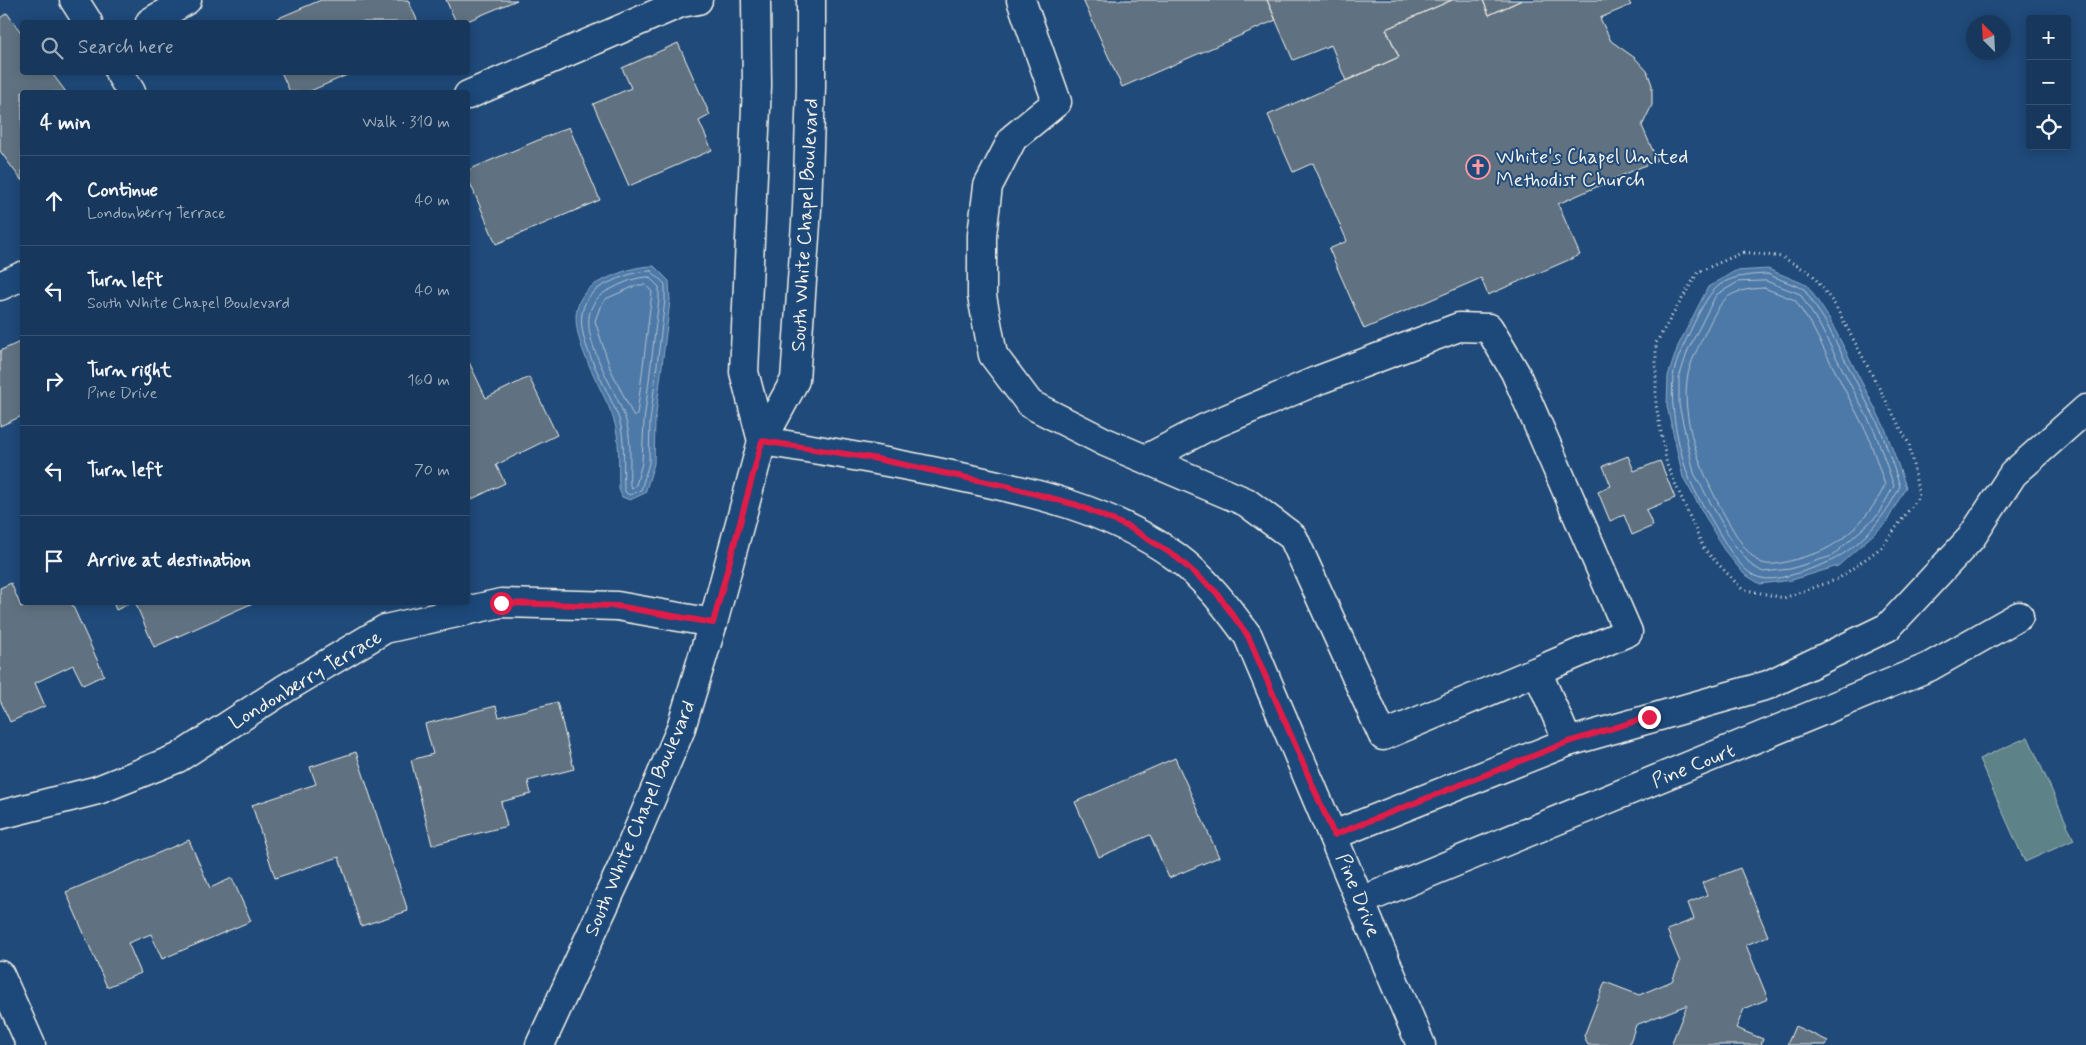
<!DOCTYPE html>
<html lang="en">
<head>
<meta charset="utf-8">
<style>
	:root { --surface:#17385c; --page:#203f62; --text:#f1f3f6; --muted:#9eacbb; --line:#365272 }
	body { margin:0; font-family:Mynerve,sans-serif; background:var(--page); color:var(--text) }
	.controls { position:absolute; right:15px; top:15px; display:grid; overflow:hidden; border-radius:5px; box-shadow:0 2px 12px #0003 }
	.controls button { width:45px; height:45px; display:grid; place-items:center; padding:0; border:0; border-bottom:1px solid var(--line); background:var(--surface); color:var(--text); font:25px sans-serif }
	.compass { position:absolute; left:1966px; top:15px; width:45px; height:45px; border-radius:50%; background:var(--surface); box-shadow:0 2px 12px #0003; rotate:336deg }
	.stop { position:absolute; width:15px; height:15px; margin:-11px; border:4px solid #e11d48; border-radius:50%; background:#fff }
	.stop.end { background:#e11d48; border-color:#fff; box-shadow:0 1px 5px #0008 }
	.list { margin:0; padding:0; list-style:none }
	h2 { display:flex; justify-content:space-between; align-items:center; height:65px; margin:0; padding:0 20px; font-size:21px }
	h2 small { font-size:16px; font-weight:400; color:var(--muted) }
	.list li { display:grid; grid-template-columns:32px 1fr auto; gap:15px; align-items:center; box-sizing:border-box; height:90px; padding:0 20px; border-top:1px solid var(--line) }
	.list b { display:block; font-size:19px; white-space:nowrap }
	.list p { margin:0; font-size:16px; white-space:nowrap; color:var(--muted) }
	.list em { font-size:16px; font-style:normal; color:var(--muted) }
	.icon { flex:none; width:28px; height:28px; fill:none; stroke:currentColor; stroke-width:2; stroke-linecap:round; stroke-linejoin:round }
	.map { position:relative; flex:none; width:2086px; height:1045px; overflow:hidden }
	.search { position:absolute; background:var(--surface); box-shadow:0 2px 12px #0003; left:20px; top:20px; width:450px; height:55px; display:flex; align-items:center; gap:12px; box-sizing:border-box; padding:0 18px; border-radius:5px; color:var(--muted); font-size:19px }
	.panel { position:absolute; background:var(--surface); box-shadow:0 2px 12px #0003; left:20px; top:90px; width:450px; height:515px; border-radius:5px }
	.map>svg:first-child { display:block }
	.green { fill:#5d8287; stroke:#a8bab8 }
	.water { fill:#4d79a8; stroke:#90a9c2 }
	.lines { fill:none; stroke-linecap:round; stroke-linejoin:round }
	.shore { stroke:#b1c1ce; stroke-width:1 }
	.building { fill:#607281; stroke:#f4f1e8 }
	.minor-casing { stroke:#f4f1e8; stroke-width:31 }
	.major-casing { stroke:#f4f1e8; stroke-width:31 }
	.path { stroke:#f4f1e8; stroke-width:3; stroke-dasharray:1 4; stroke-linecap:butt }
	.minor { stroke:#1f4a7a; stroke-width:28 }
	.major { stroke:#1f4a7a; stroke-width:28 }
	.route { stroke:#e11d48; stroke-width:6 }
	.labels { text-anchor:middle; stroke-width:4; stroke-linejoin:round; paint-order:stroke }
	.poi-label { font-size:20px; fill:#f4f1e8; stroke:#1f4a7a; text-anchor:start }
	.street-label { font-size:20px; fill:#f4f1e8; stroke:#1f4a7a }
</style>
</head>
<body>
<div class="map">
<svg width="2086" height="1045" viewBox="0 0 2086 1045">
	<rect width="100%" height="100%" fill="#1f4a7a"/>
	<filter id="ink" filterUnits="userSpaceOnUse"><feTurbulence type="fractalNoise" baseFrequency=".02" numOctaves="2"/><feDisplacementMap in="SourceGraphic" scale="10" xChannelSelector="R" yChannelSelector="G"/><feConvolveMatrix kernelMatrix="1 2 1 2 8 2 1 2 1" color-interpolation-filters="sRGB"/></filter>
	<g filter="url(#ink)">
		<!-- green -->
		<path class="green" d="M2028,737L2074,840L2025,862L1979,759Z"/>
		<!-- water -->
		<path class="water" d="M654,266L669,281L670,301L655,422L654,464L645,493L630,500L622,497L619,489C618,470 620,448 616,428C608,387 539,308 603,280C621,272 635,266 654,266Z
			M1768,269L1807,285L1829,318L1885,428L1906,487L1886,523L1838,566L1792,580L1760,584L1744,574L1724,550L1683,477L1667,406L1668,376L1678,346L1708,287L1735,271Z"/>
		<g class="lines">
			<!-- shore -->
			<path class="shore" d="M651,271L665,284V300L650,422L649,463L641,490L630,495L626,493L624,488C623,468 625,447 621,427C613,386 545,311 608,283C622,277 635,271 651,271Z
				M1767,274L1804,289L1825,321L1881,430L1900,486C1884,521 1853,555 1816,567C1802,572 1774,582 1761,578C1742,574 1727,546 1718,531C1708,513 1695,494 1688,475C1678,447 1670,406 1673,378C1675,360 1686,341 1693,325C1713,284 1720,276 1767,274Z
				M649,277L659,287V299L644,421L642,463L636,485L632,488L630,486C629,466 632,444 627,425C618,385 555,313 613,288C625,282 636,277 649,277Z
				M1766,281L1800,294L1819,324L1875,432L1894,486L1877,516L1832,556L1790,569L1763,572L1751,565L1733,543L1694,473L1679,405V378L1688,350L1716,295L1738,282Z
				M638,285H646L652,292L637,415L634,417L610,368L595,321L600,307L606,299Z
				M1764,288L1795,300L1813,328L1868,435L1885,485C1872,514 1844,544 1814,554C1802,557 1774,568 1762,563C1748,557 1737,536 1729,523C1706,483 1681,427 1687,380C1689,363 1699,346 1706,331C1722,298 1726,290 1764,288Z"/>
		</g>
		<!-- building -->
		<path class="building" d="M321,0H408L418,22H269Z
			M446,0H517L465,22H456Z
			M1083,0H1267L1276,20L1122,87Z
			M1267,0H1452L1386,29L1399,57L1346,81L1331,45L1293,60Z
			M1452,0H1483L1489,15L1522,0H1628L1631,5L1600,18L1611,41L1635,58L1647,71L1652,85V105L1642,126L1657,160L1558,204L1580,255L1488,295L1481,278L1364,329L1329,249L1347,241L1313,163L1293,172L1268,115L1399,57L1386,29Z
			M1483,0H1522L1489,15Z
			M7,13L22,34V72H51L66,92H22V181L0,151V18Z
			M678,43L710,115L699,121L712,150L629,186L593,104L631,88L622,68Z
			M281,72H354L308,92H290Z
			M569,127L600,200L496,244L468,178V170Z
			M22,341V416L0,426V351Z
			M468,360L486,398L529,377L557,435L496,465L505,483L470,500L468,494Z
			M1628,456L1634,471L1660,461L1675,498L1646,510L1653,526L1632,535L1624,515L1610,521L1598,492L1611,486L1603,466Z
			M11,583L21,607L31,602H71L104,675L83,685L73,665L35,683L45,706L10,722L0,700V588Z
			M113,602H134L116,610Z
			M135,602H253V603L154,647Z
			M557,702L574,769L528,781L531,794L501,802L507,826L432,845L411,760L433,754L425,724L496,706L499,717Z
			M356,752L408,911L361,926L339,857L275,878L252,805L316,784L310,767Z
			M1175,758L1219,857L1169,878L1150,835L1099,857L1075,802Z
			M189,840L210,888L232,878L251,921L162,959L151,934L128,943L141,973L107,987L66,892Z
			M1740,868L1768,936L1746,945L1768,999L1744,1009L1736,1028L1763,1039L1761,1045H1671L1687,1005L1636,1025L1629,1045H1588L1584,1036L1605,982L1639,995L1672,981L1680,962L1667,930L1694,919L1688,903L1707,895L1702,883Z
			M1795,1026L1828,1041L1826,1045H1787Z"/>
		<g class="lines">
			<!-- minor casing -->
			<g class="minor-casing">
				<path id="minor" d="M74,0L88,22
					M1021,0L1057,102L1013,138L988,186L982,235V296L993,355L1030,404L1105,442L1246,502L1293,537L1383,736L1537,671L1568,742
					M150,22L187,0
					M119,72L131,92
					M468,95L681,3L698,0
					M0,286L22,276
					M762,441C827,451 892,462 956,476C1033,492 1109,509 1175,556C1205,578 1226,606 1248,636L1421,1045
					M1146,459L1205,428L1316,381L1459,327L1489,328L1515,372L1628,632L1537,671
					M0,815L98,790L178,758L286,688L385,629L501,603L617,606L713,623
					M1334,835L1568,742L1768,685L1888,627L1971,538L2013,474L2086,409
					M1361,901L1929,667L2019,616
					M0,975L31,1045"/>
			</g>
			<!-- major casing -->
			<g class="major-casing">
				<path id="major" d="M756,0L757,86L744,372L762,441
					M540,1045L623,865L680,731L713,623L762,441L795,380L807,209L811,86V0"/>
			</g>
			<!-- path -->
			<path class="path" d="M1744,252L1782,257L1812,274L1835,305L1909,444L1919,496L1882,547L1838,579L1784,598L1742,589L1704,549L1667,465L1656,405V343L1698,272Z"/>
			<!-- minor -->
			<use href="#minor" class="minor"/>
			<!-- major -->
			<use href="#major" class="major"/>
		</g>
	</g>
	<g class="lines" filter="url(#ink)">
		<!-- route -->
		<path class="route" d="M501,603L617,606L713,623L762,441L872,458L1006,486L1077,505L1129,527L1175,556L1216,592L1248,636L1334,835L1568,742L1649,717"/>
	</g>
	<!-- icons -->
	<defs>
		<g id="church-ring" transform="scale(1.25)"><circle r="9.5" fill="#1f4a7a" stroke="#ff9aa2" stroke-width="1.5"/><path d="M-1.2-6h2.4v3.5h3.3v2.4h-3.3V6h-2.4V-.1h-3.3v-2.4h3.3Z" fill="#ff9aa2"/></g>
	</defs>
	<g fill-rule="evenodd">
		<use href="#church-ring" x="1478" y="167"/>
	</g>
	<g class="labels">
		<!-- poi labels -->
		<g class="poi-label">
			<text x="1496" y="163">White's Chapel United<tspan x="1496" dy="23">Methodist Church</tspan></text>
		</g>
		<!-- street labels -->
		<g class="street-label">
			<text transform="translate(804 225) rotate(-87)" y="7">South White Chapel Boulevard</text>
			<text transform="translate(305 679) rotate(-31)" y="7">Londonberry Terrace</text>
			<text transform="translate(1693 765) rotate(-22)" y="7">Pine Court</text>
			<text transform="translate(639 818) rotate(-67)" y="7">South White Chapel Boulevard</text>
			<text transform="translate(1359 895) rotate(68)" y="7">Pine Drive</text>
		</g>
	</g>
</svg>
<div class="controls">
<button>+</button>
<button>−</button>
<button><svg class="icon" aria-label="locate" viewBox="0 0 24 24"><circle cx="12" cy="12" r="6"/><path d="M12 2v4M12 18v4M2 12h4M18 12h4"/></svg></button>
</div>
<svg class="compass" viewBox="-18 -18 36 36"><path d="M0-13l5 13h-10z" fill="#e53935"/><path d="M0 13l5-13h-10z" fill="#9eacbb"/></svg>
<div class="stop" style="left:501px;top:603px"></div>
<div class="stop end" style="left:1649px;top:717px"></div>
<div class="search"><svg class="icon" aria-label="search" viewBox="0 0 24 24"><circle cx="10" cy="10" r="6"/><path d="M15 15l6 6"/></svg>Search here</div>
<section class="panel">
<h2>4 min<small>Walk · 310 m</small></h2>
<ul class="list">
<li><svg class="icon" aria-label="ahead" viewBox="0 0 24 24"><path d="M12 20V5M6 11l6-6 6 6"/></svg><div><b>Continue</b><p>Londonberry Terrace</p></div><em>40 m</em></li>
<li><svg class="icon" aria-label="left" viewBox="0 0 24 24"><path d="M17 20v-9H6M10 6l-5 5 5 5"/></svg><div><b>Turn left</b><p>South White Chapel Boulevard</p></div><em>40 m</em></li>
<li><svg class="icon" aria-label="right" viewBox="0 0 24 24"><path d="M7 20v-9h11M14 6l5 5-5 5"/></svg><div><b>Turn right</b><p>Pine Drive</p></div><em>160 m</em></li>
<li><svg class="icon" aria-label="left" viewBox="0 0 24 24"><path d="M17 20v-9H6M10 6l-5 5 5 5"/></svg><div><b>Turn left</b></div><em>70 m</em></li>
<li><svg class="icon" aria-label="arrive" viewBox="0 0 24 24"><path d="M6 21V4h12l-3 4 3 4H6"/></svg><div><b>Arrive at destination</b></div></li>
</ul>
</section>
</div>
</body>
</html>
